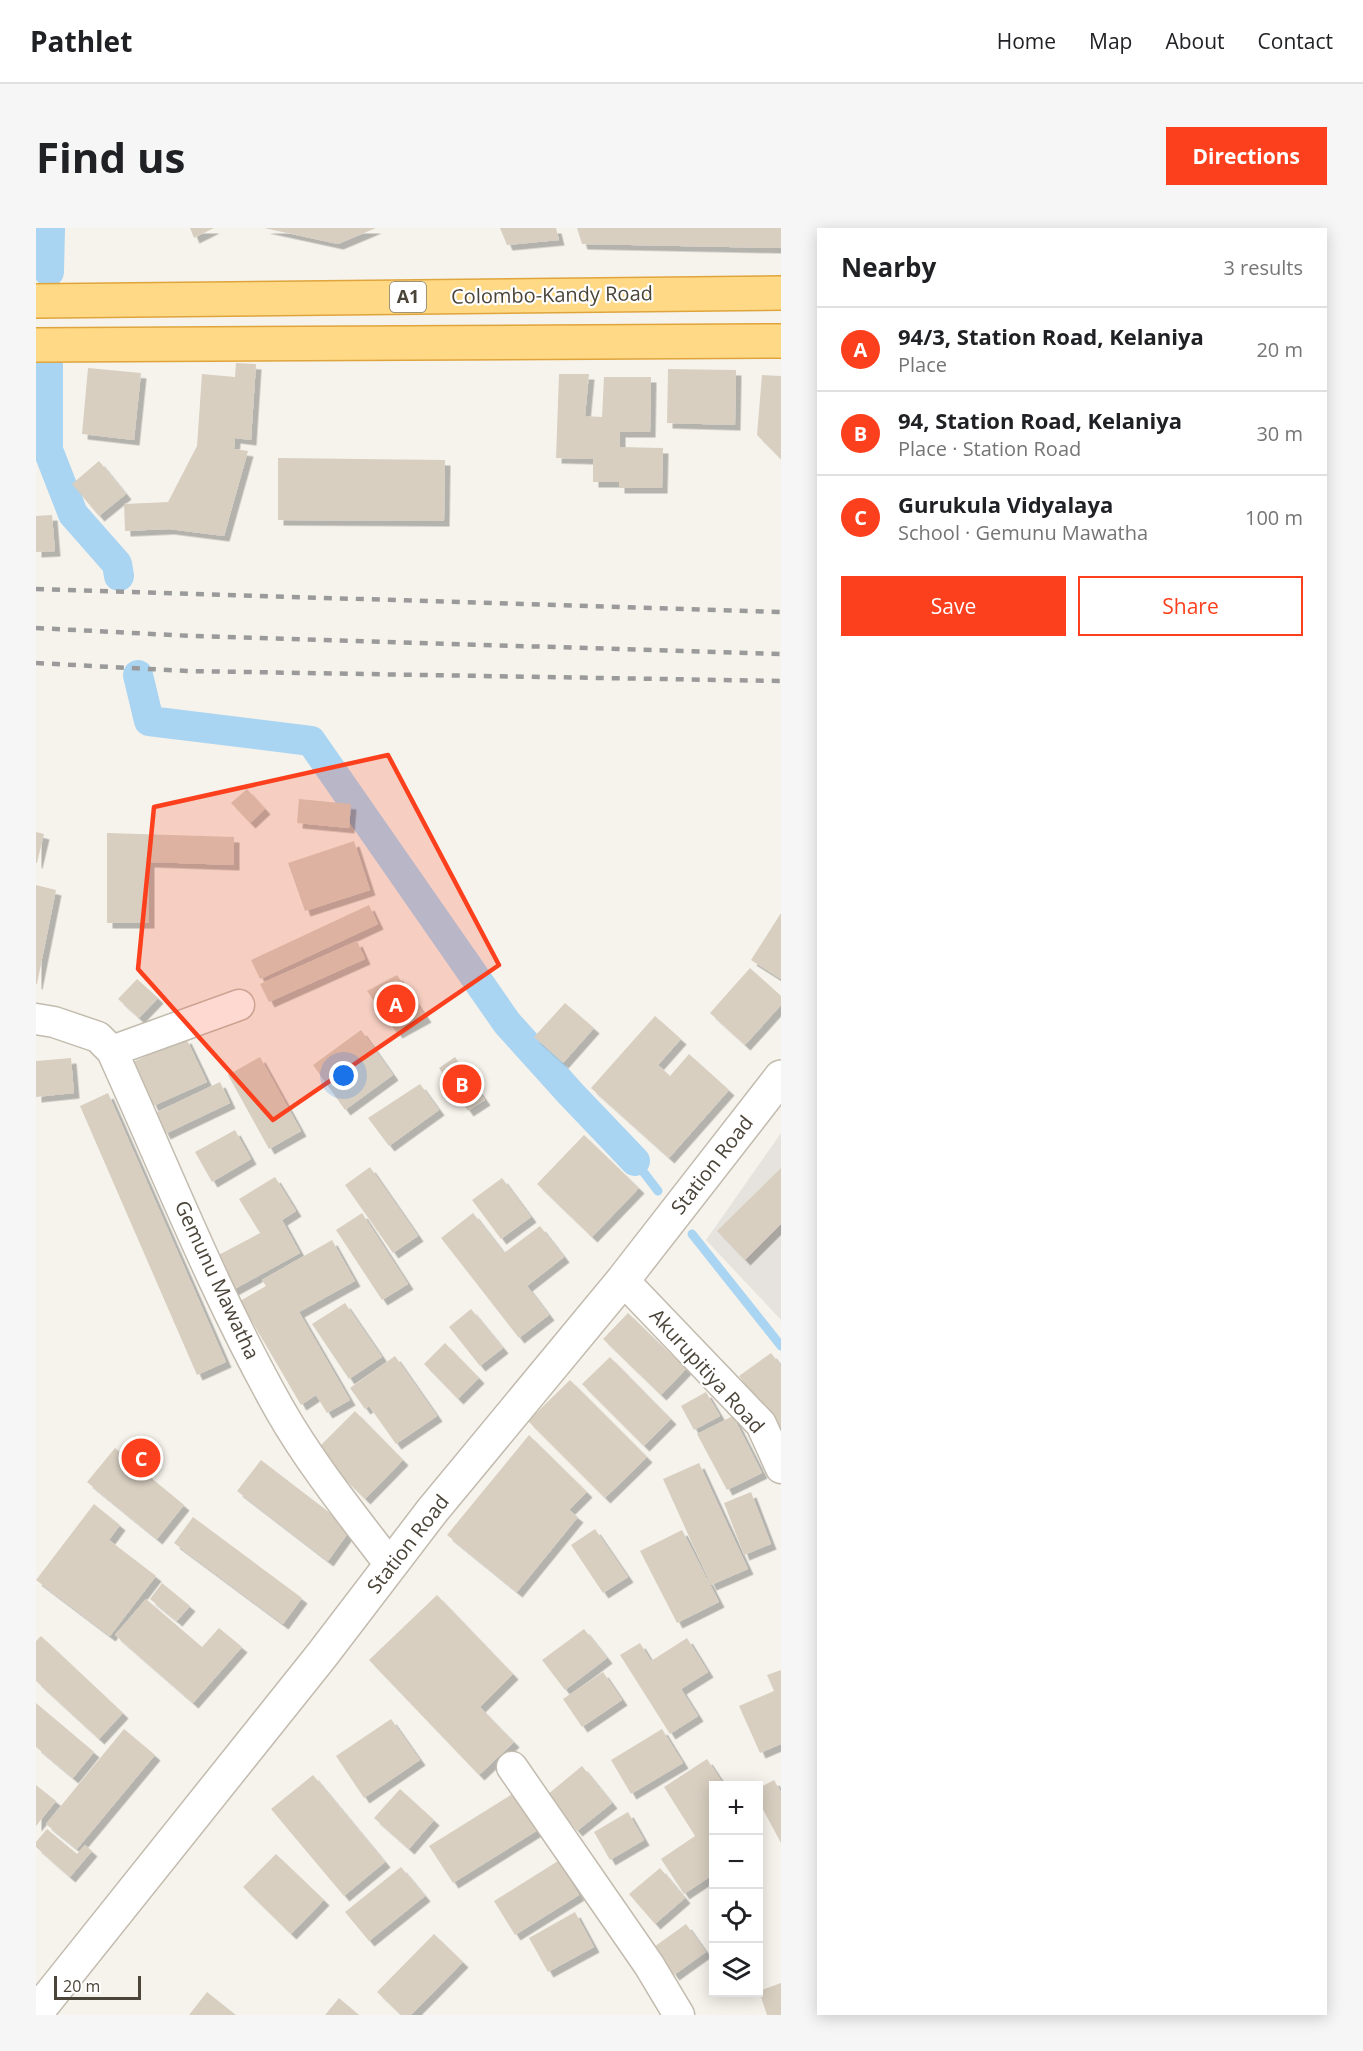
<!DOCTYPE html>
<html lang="en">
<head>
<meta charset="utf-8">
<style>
	:root { --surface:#fff; --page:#f6f6f6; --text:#202124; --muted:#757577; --line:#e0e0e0; --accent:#fc3f1d }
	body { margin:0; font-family:"Open Sans",sans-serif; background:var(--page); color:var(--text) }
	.controls { position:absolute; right:18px; bottom:18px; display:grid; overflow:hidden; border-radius:0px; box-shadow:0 3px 15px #0003 }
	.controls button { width:54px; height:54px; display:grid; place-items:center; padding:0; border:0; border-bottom:2px solid var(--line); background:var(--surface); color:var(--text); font:30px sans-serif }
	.scale { position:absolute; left:18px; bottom:15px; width:87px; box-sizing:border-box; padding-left:6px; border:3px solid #4b4439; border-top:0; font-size:16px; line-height:21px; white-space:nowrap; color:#4b4439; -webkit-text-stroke:4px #fff; paint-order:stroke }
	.you { position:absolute; left:308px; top:848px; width:21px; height:21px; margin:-15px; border:4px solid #fff; border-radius:50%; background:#1a73e8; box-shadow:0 0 0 9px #1a73e833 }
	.badge { display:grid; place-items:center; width:39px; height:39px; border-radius:50%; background:var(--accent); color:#fff; font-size:20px; font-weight:700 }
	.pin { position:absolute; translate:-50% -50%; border:3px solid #fff; box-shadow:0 2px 6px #0006 }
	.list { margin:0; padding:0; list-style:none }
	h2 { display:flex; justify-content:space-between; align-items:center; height:78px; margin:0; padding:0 24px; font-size:26px }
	h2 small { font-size:20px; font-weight:400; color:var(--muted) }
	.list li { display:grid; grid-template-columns:39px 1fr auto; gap:18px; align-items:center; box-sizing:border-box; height:84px; padding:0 24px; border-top:2px solid var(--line) }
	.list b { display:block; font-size:22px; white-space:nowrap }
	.list p { margin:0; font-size:20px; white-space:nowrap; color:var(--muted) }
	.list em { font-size:20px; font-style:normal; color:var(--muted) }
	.actions { display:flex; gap:12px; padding:18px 24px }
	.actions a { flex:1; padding:14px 0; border:2px solid var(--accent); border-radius:0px; text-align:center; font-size:21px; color:var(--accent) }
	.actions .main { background:var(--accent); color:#fff }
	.icon { flex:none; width:33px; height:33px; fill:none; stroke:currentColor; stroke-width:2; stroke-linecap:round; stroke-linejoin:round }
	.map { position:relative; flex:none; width:745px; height:1787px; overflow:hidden; border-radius:0px }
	header { display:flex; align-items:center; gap:36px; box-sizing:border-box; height:84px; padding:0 30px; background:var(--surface); border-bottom:2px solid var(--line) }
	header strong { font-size:28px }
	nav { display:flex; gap:33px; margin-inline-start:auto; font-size:21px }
	.intro { display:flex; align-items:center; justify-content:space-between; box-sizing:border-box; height:144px; padding:0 36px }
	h1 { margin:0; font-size:42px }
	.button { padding:15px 27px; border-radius:0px; background:var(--accent); color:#fff; font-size:21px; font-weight:700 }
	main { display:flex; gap:36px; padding:0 36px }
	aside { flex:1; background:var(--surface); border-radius:0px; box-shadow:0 3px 15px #0003 }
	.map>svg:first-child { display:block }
	.industrial { fill:#e6e2dd }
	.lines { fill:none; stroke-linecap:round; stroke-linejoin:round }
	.stream { stroke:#a9d4f2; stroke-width:9 }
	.canal { stroke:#a9d4f2; stroke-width:30 }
	.building { fill:#d8cfc1; filter:url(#shadow) }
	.minor-casing { stroke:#c2bbae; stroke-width:33 }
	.tertiary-casing { stroke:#c2bbae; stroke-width:36 }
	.trunk-casing { stroke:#e0a43c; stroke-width:36 }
	.minor { stroke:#fff; stroke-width:30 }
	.tertiary { stroke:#fff; stroke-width:33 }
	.trunk { stroke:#ffd985; stroke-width:33 }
	.rail { stroke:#9a9a9a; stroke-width:4.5; stroke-dasharray:8 8; stroke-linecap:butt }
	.marked { fill:#fc3f1d; fill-opacity:0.2; stroke:#fc3f1d; stroke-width:4.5; stroke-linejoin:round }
	.labels { text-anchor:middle; stroke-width:4.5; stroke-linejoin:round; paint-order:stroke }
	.shield { fill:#fff; stroke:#817c74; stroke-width:1.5 }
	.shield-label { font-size:18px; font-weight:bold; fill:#4b4439 }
	.street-label { font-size:20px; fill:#4b4439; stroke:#fff }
</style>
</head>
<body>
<header>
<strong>Pathlet</strong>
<nav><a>Home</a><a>Map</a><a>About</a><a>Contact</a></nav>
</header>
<div class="intro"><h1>Find us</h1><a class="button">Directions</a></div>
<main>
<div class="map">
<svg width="745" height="1787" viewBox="0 0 745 1787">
	<defs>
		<filter id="shadow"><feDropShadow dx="5.5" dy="5.5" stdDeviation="0" flood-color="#0004"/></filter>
	</defs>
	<rect width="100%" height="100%" fill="#f6f3ec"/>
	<!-- industrial -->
	<path class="industrial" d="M745,905V1092L670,1012Z"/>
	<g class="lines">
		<!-- stream -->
		<path class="stream" d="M599,933L622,963
			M656,1006L745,1118"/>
		<!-- canal -->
		<path class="canal" d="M13,44L14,0
			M12,136V222L37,286L81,336L83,348
			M102,447L113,493L275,513L471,795L535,866L599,933"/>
	</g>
	<!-- building -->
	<path class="building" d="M154,0H178L158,10Z
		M228,0H340L302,16Z
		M464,0H520L523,12L471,17Z
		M541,0H745V20L546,16Z
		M200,135L220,136L215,212L199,210L198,221L212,223L188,308L133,301L89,303L88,276L132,274L161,218L166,146L199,149Z
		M52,140L105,145L98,212L46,206Z
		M632,141L700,142L699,197L631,195Z
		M523,146H553L549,188L566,189L568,149H615L614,204H584V219L627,220L626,260H583V254H557V231L520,230Z
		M726,147L745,148V231L721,207Z
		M242,230L409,232L408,293L242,292Z
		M63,233L90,266L63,288L36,256Z
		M16,287L19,323L0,324V288Z
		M211,561L229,581L214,595L195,575Z
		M263,571L315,576L313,600L261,595Z
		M0,604L8,606L1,635H0Z
		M71,605L198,609V637L113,634V695H71Z
		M318,613L334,662L269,683L252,635Z
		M0,657L20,662L1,756H0Z
		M333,677L342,696L224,751L215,732Z
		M745,685V751L715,732Z
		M321,713L329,731L233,774L224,756Z
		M714,740L745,768V777L709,817L674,785Z
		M361,747L390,789L361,805L331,763Z
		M101,751L122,770L103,790L82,771Z
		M529,775L558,800L527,835L498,809Z
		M619,788L645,811L622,837L634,848L653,826L693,862L633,930L555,860Z
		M325,802L357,847L309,882L277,837Z
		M150,810L171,854L117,878L97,834Z
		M224,829L265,903L233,921L192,847Z
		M419,829L449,872L432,883L403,840Z
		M35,830L38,865L0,869V833Z
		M184,854L194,875L129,906L119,885Z
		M384,856L403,882L353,918L332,890Z
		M72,865L190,1134L161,1147L44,878Z
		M199,902L215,931L176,954L159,924Z
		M548,907L603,960L556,1009L501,956Z
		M334,939L382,1008L357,1025L309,957Z
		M745,940V996L709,1032L681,1003Z
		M239,949L260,983L246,992L264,1025L195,1063L177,1030L224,1005L203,971Z
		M466,950L495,989L465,1011L436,972Z
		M326,985L372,1056L346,1072L300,1002Z
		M437,985L468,1025L504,998L528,1029L491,1058L513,1087L483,1110L405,1010Z
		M296,1012L319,1053L263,1084L314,1172L291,1185L280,1167L265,1177L204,1073L230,1058L226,1052Z
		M309,1075L346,1129L313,1151L276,1096Z
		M435,1081L467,1120L444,1138L413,1099Z
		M592,1085L650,1141L625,1167L567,1111Z
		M409,1115L443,1150L422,1171L388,1136Z
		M735,1125L745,1138V1203L703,1148Z
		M359,1128L401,1188L360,1216L333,1178L329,1181L314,1160Z
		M574,1129L635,1191L608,1218L546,1156Z
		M534,1152L611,1229L569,1270L492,1193Z
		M670,1164L684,1188L658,1202L645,1178Z
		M319,1183L367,1232L329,1271L280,1222Z
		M697,1188L726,1245L691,1262L661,1206Z
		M493,1207L551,1264L533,1282L542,1289L481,1364L411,1307Z
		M79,1220L148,1277L121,1311L51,1254Z
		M225,1232L315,1301L292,1333L201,1263Z
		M663,1235L712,1341L675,1357L627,1251Z
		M715,1264L735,1316L708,1327L688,1275Z
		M58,1276L84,1297L73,1312L120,1348L74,1408L0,1352Z
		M157,1289L266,1370L247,1396L138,1315Z
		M559,1301L592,1349L567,1365L535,1317Z
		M646,1302L683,1374L641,1395L604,1323Z
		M126,1355L154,1378L141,1393L114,1371Z
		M401,1367L477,1446L444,1479L478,1514L443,1547L333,1432Z
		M110,1371L166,1419L183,1400L206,1419L157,1475L79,1407Z
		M548,1401L571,1430L529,1462L506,1432Z
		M5,1408L87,1485L63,1511L0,1453V1413Z
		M651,1410L672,1444L645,1461L662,1488L634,1506L584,1427L604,1415L615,1433Z
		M745,1442V1516L724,1525L703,1478L738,1463L731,1447Z
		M567,1444L586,1472L546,1499L527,1471Z
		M0,1475L58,1524L37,1550L0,1519Z
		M355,1491L384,1532L328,1570L300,1528Z
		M88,1501L119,1527L41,1621L10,1596Z
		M626,1501L647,1535L595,1566L575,1532Z
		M671,1531L688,1557L678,1558V1646L648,1666L625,1631L659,1608L628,1559Z
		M546,1538L576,1575L541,1603L511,1567Z
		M277,1547L349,1634L308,1668L235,1581Z
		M738,1552L745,1564V1615L723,1574V1560Z
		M0,1557L20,1573L0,1598Z
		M364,1561L398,1592L373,1621L338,1590Z
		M481,1563L505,1600L417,1655L393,1618Z
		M592,1584L608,1612L574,1632L558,1604Z
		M11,1601L41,1626L49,1617L56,1623L34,1649L0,1619V1614Z
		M240,1626L288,1672L255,1706L207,1659Z
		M522,1633L543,1667L479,1707L458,1673Z
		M365,1639L389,1668L333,1713L309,1684Z
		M624,1640L649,1670L619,1696L593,1666Z
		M539,1684L558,1719L512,1744L493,1710Z
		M650,1696L670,1724L638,1747L618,1719Z
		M398,1706L427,1734L375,1787H365L341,1764Z
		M745,1755V1787H731L723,1763Z
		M171,1764L200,1787H153Z
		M303,1770L323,1787H289Z"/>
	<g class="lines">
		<!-- minor casing -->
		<g class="minor-casing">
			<path id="minor" d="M0,791L18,794L62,809L76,823C130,942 180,1069 244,1182C276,1238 317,1288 355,1338
				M76,823L203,777
				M587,1052L725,1196L745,1240
				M476,1539L613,1737L643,1787"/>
		</g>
		<!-- tertiary casing -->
		<g class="tertiary-casing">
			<path id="tertiary" d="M0,1785L286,1427L396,1283L587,1052L745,849"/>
		</g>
		<!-- trunk casing -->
		<g class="trunk-casing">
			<path id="trunk" d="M0,73L745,65
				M0,117L745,113"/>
		</g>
		<!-- minor -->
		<use href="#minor" class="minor"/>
		<!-- tertiary -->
		<use href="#tertiary" class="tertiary"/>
		<!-- trunk -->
		<use href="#trunk" class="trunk"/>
		<!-- rail -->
		<path class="rail" d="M0,361L745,384
			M0,400L156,408L745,426
			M0,435L151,443L745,453"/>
	</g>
	<!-- marked area -->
	<path class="marked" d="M352,527L463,737L237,892L102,741L118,579Z"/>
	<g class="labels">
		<!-- shield labels -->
		<rect class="shield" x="354" y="54" width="36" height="30" rx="4.5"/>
		<g class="shield-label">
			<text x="372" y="75">A1</text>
		</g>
		<!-- street labels -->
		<g class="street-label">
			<text transform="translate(516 67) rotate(-1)" y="7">Colombo-Kandy Road</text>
			<text transform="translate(676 937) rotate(-52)" y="7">Station Road</text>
			<text transform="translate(181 1052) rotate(65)" y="7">Gemunu Mawatha</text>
			<text transform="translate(671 1143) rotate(48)" y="7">Akurupitiya Road</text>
			<text transform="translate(372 1316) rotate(-52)" y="7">Station Road</text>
		</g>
	</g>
</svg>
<div class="controls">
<button>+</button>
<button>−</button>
<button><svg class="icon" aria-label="locate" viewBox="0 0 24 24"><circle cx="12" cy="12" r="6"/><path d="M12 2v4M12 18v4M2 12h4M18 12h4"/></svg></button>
<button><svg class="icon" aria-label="layers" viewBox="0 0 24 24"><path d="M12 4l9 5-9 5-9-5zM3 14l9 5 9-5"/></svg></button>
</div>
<div class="scale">20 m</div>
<div class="you"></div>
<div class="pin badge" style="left:360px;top:776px">A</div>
<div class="pin badge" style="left:426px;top:856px">B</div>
<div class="pin badge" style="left:105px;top:1230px">C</div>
</div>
<aside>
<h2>Nearby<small>3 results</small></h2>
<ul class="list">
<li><span class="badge">A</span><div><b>94/3, Station Road, Kelaniya</b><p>Place</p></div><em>20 m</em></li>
<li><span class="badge">B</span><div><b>94, Station Road, Kelaniya</b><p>Place · Station Road</p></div><em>30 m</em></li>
<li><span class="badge">C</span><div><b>Gurukula Vidyalaya</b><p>School · Gemunu Mawatha</p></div><em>100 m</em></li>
</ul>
<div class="actions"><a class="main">Save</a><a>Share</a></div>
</aside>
</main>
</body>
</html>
